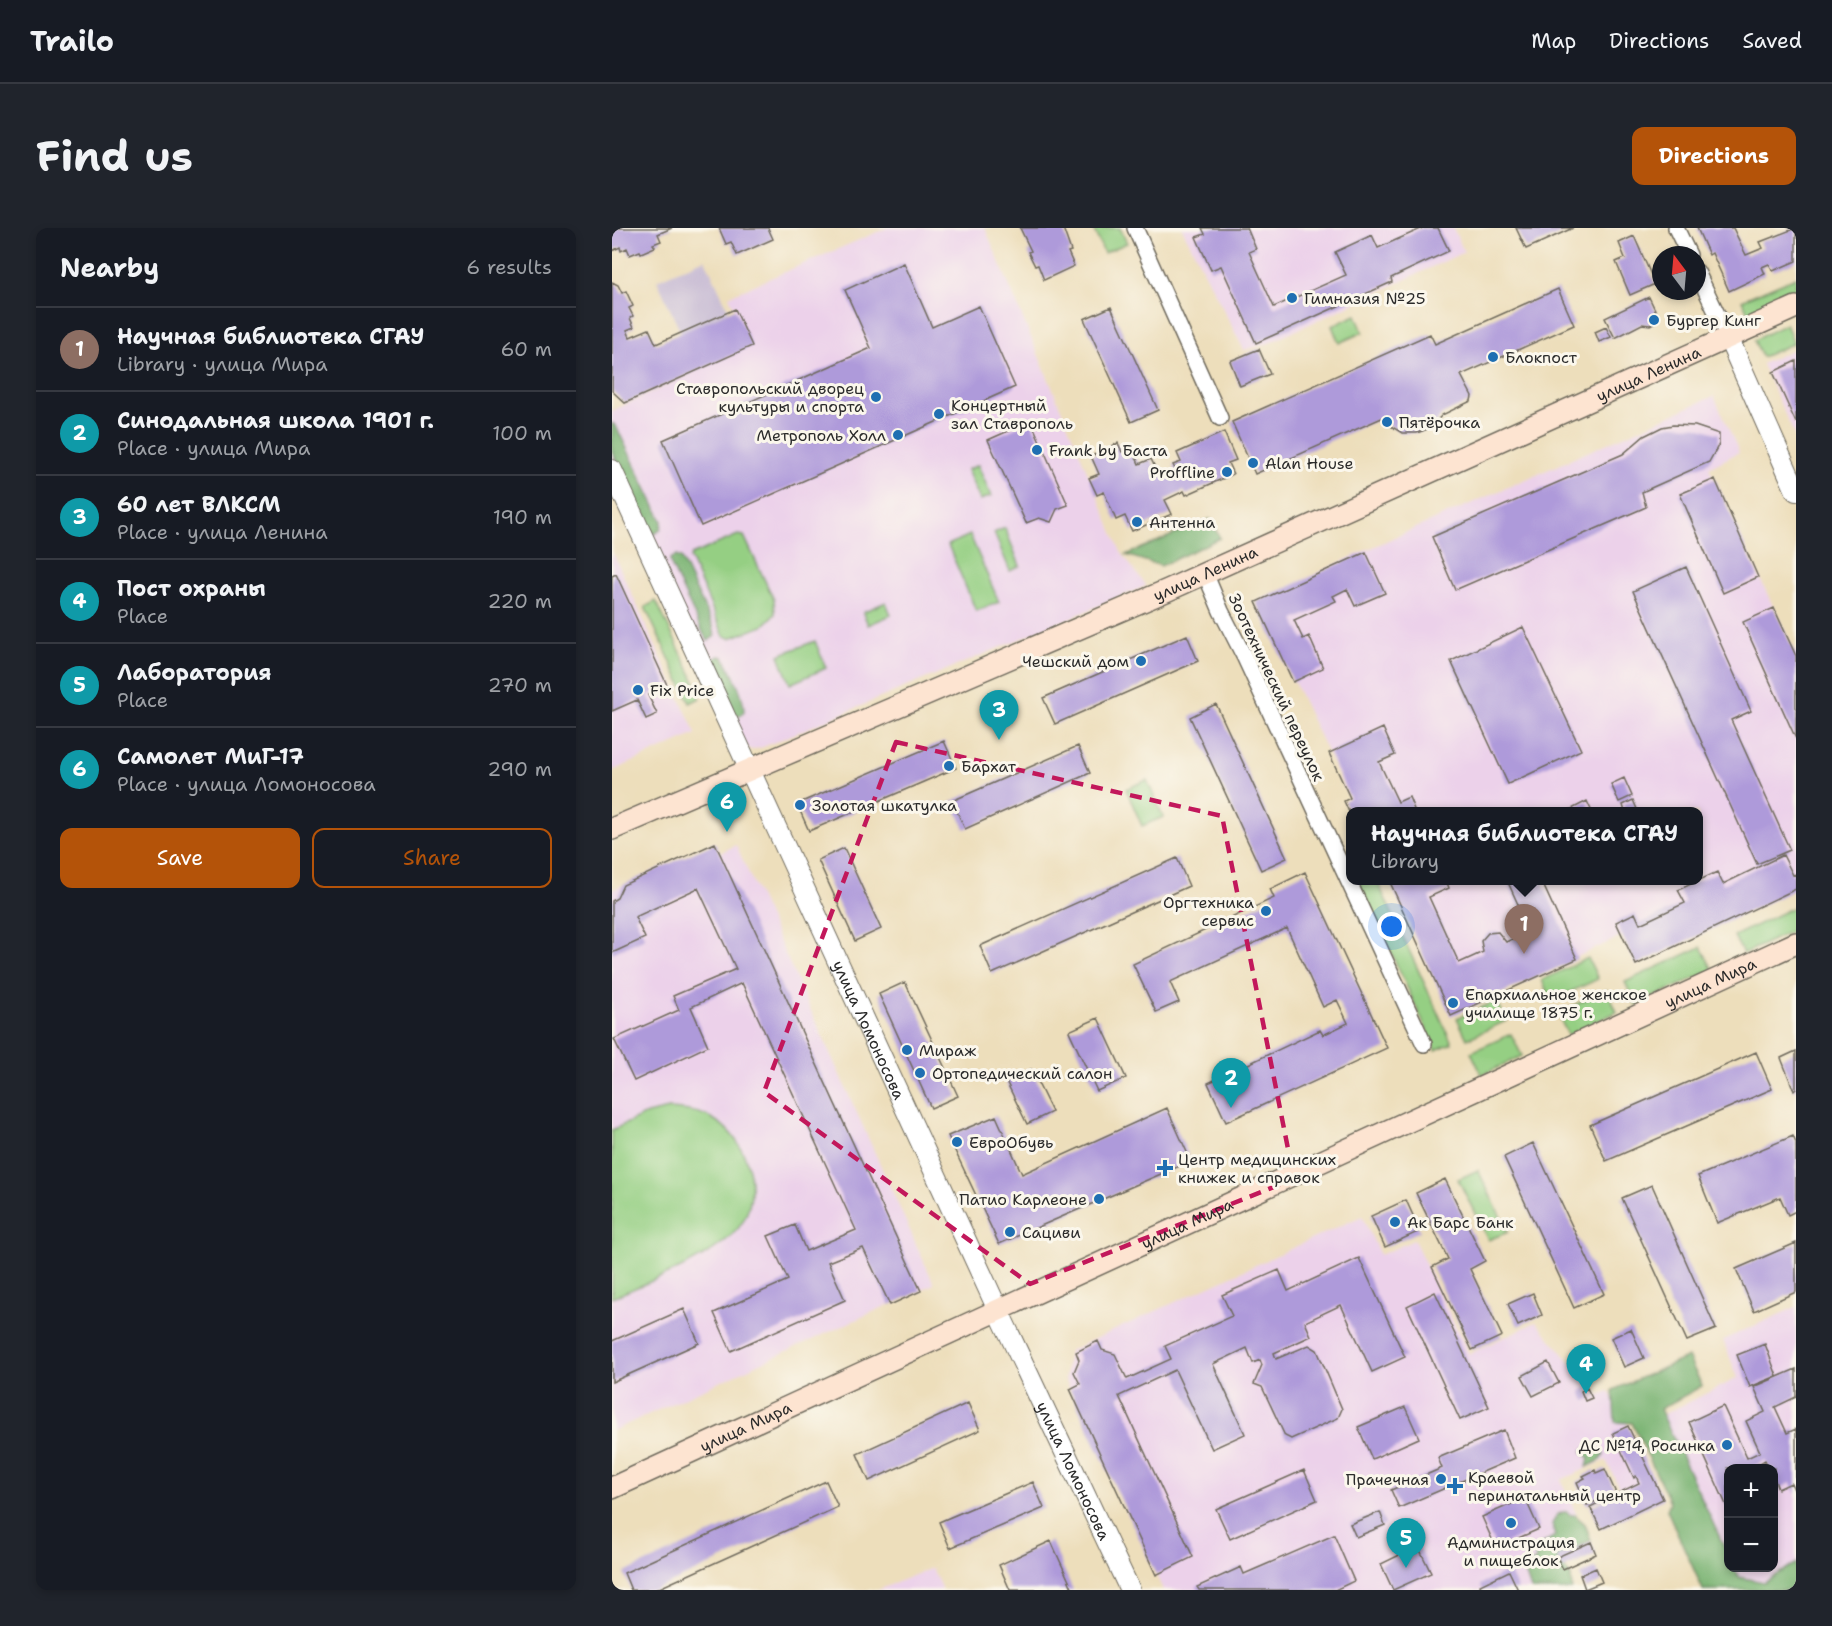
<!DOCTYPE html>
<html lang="en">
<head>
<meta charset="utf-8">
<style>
	:root { --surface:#171b24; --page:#20242c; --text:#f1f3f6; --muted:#9ea1a6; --line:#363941; --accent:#b45309 }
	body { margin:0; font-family:"Shantell Sans",sans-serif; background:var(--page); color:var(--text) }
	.controls { position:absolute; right:18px; bottom:18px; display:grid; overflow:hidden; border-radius:12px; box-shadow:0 3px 9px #0003 }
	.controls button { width:54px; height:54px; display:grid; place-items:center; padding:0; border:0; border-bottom:2px solid var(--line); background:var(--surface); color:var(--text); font:30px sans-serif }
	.compass { position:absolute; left:1040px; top:18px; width:54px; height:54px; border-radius:50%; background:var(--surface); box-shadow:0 3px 9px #0003; rotate:344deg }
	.you { position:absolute; left:780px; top:699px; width:21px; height:21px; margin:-15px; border:4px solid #fff; border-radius:50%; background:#1a73e8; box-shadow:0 0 0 9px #1a73e833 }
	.badge { display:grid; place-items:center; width:39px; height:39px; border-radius:50%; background:var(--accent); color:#fff; font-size:20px; font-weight:700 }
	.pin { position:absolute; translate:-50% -50px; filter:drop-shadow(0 2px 3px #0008) }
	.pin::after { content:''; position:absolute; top:32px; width:21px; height:18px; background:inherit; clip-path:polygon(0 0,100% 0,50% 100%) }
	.popup { position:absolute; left:734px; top:579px; width:357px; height:78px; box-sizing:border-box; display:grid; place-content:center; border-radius:12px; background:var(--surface); filter:drop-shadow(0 2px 4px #0005); font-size:20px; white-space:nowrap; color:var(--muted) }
	.popup b { font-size:22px; color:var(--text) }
	.popup::after { content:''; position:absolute; left:50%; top:100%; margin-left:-12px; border:12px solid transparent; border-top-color:var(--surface) }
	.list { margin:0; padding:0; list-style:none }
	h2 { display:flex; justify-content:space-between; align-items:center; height:78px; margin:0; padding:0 24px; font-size:26px }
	h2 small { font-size:20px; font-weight:400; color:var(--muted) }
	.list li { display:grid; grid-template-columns:39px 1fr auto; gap:18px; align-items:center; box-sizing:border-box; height:84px; padding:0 24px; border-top:2px solid var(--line) }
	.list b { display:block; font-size:22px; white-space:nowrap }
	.list p { margin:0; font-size:20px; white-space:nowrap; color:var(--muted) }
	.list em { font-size:20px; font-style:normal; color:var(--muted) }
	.actions { display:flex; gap:12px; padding:18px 24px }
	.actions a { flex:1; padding:14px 0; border:2px solid var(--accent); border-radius:12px; text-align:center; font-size:21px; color:var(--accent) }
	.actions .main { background:var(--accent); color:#fff }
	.map { position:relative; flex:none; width:1184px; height:1362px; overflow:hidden; border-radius:12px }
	header { display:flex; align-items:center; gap:36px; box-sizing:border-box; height:84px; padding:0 30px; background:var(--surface); border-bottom:2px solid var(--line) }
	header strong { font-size:28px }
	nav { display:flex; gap:33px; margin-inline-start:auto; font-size:21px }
	.intro { display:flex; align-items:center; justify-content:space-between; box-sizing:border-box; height:144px; padding:0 36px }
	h1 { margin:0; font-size:42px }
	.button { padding:15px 27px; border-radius:12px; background:var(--accent); color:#fff; font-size:21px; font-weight:700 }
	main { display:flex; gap:36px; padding:0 36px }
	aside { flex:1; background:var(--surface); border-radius:12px; box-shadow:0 3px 9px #0003 }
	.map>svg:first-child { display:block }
	.built { fill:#ecd1ea; fill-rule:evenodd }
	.industrial { fill:#cbbfd5 }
	.green { fill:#95cf83; stroke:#607d57; stroke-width:1.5 }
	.forest { fill:#78b271; stroke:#526e4e; stroke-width:1.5 }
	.building { fill:#ae9ada }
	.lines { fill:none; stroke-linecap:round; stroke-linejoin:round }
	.minor-casing { stroke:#6f6a5d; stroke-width:18 }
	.tertiary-casing { stroke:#6f6a5d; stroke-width:22 }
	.secondary-casing { stroke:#6f6a5d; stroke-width:24 }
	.minor { stroke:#fff; stroke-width:15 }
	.tertiary { stroke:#fff; stroke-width:20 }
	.secondary { stroke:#fde4d1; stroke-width:21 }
	.marked { fill:none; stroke:#c2185b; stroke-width:4.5; stroke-dasharray:12 8; stroke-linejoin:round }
	.poi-dot { fill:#1f6fb2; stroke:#fbf7ec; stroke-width:2 }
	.labels { text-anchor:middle; stroke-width:6; stroke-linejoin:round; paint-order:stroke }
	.poi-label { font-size:16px; fill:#2b2b2b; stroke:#fbf7ec; text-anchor:start }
	.street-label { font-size:16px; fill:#2b2b2b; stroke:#fbf7ec }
</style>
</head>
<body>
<header>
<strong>Trailo</strong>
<nav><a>Map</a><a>Directions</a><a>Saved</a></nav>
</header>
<div class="intro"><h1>Find us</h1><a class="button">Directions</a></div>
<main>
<aside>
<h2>Nearby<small>6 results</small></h2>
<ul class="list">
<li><span class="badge" style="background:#8d6e63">1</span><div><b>Научная библиотека СГАУ</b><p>Library · улица Мира</p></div><em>60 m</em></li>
<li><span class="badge" style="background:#0f9aa8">2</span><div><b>Синодальная школа 1901 г.</b><p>Place · улица Мира</p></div><em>100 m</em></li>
<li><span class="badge" style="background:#0f9aa8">3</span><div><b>60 лет ВЛКСМ</b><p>Place · улица Ленина</p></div><em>190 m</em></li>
<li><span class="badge" style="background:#0f9aa8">4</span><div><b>Пост охраны</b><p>Place</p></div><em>220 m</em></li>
<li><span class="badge" style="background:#0f9aa8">5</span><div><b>Лаборатория</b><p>Place</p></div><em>270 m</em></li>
<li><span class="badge" style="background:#0f9aa8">6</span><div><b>Самолет МиГ-17</b><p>Place · улица Ломоносова</p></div><em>290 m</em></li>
</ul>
<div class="actions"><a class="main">Save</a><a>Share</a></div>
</aside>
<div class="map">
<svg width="1184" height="1362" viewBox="0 0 1184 1362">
	<rect width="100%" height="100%" fill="#fbf7ec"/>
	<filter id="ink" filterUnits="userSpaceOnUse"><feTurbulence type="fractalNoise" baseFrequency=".0167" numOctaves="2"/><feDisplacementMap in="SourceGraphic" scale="12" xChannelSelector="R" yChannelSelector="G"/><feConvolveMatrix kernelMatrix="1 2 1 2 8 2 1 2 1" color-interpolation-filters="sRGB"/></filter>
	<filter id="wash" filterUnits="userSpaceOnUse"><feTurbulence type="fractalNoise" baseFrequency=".008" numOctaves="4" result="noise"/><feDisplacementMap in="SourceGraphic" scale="24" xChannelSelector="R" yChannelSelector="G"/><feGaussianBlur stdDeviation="1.35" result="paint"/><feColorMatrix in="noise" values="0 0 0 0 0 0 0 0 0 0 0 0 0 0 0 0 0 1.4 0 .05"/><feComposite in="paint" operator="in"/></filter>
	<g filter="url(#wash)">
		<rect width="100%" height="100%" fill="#eddebb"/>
		<!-- built -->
		<path class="built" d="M275,0H373L509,324L534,358L151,519L139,522L128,513L0,231V183L139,118L117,68Z
			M570,0H841L852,24L657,115L632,122Z
			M1184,120V210L1150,136Z
			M1102,168L1127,224L1097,240L1184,428V661L1024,737L1010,708L839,788L777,653L1086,652V584H738V585L732,573L737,570L644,374L770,315Z
			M0,323L84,506L0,543Z
			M103,615L108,625L124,617L322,1056L0,1203V662Z
			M750,988L768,1027L802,1012L857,1126L924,1094L987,1167L997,1163L1016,1198L1041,1249L1009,1264L994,1232L949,1252L975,1310L941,1328L950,1362H551L453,1150L457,1123Z
			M1184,1079V1352L1113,1362L1036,1194L1126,1150L1111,1112ZM1116,1240H1162V1340H1116Z
			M320,1340L330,1362H266Z"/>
		<!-- industrial -->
		<path class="industrial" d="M93,31L117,83L69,105L45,52Z"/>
		<!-- green -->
		<path class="green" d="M481,0H508L515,15L492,25Z
			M1184,49V69L1138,89L1130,72Z
			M744,87L751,104L727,115L720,98Z
			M1174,96L1182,115L1150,129L1142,112Z
			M366,237L379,268L368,272L355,242Z
			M393,300L408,338L398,343L382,305Z
			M126,307L132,308L162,372L163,386L151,398L118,410L112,408L78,330L79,327Z
			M358,307L387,374L364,383L336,317Z
			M44,373L87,462L88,470L78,475L33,379Z
			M274,374L279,387L256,397L251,384Z
			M203,413L214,440L178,456L167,427Z
			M535,552L551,589L530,598L514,561Z
			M746,653H765L840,815L824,822Z
			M1184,678V701L1131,726L1122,708Z
			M1089,719L1101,742L1024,777L1013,754Z
			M976,730L986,751L939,773L930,752Z
			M995,762L1005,784L956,807L945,785Z
			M884,773L894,793L855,811L845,790Z
			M899,806L910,828L870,847L859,824Z
			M57,881C73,882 87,883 101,891C139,912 154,975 121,1006C91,1035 38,1053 0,1070V902L35,886Z
			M866,942L896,1004L876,1012L846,951Z"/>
		<!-- forest -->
		<path class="forest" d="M0,195L4,198L50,293L49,301L43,306L37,304L0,223Z
			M598,291L608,310L549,338L514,327Z
			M64,328L69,330L101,398L103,408L96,413L92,407L59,337L58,331Z
			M107,428L112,429C121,447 132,465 132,484L128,488L121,486L98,433Z
			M1076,1129L1090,1158L1048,1181L1116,1327V1340H1122L1127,1349L1152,1354L1184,1335V1362H1091L1055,1282L1058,1274L1020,1195L1003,1194L1001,1162Z
			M981,1216L984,1223L989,1222L992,1227L989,1232L975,1239L977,1230L970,1224L972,1221Z
			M951,1284H955L959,1287H963L973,1296L979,1312L950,1326L945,1332L959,1348L960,1362H919L913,1344L917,1337L924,1332L922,1323L925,1319L943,1308L940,1296L945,1287Z"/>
		<g id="blocks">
			<!-- building -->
			<path class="building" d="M0,0H60L46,6L49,13L41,16L43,19L29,25L28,23L18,27L15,20L9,23L8,19L0,23Z
				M107,0H156L161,11L125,27L119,14L114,16Z
				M408,0H451L459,23L456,24L462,38L432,52L426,37L423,38L416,24L419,23Z
				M590,0H635L644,21L637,24L662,79L734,47L723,24L760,7L766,20L811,0H826L837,23L779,50L780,54L644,115L609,38L599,42L584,9L593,6Z
				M904,0H961L914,21Z
				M1085,0H1121L1134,27L1151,20L1148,14L1184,0V33L1161,43L1157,36L1150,39L1153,46L1117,63L1100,25L1097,27Z
				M1022,8L1043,56L1018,67L1004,34L1013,30L1007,15Z
				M292,35L320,99L367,78L403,159L89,298L51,212L259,120L233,62Z
				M0,54L6,57L10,65L14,63L21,78L17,80L21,88L18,90L22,99L15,102L18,109L37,101L44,116L123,81L140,118L13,175L0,163Z
				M946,61L962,97L849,147L860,168L859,173L830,187L818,200L805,205H790L777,197L772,189L643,246L620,194L818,106L823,116Z
				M1037,69L1046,88L1043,94L1038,97L1030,96L1003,110L993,90Z
				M499,79L546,182L519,194L472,91Z
				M994,99L999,109L987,114L983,104Z
				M647,121L658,146L628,158L618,133Z
				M1184,133V195L1161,144Z
				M419,193L456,277L445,281L439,294L427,290L414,295L376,212Z
				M1061,197L1083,198L1107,206V216L1097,234L1030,264L1034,279L843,362L820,309L1011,226L1032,208L1050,199Z
				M612,204L624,232L616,235L621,246L574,267L572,263L553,272L560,286L520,303L513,288L504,292L492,264L485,267L477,250L487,246L479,228L506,215L510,224L520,220L527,236L539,231L548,250L564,243L561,237L569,234L565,225Z
				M1103,251L1146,349L1111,365L1068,266Z
				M754,324L773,365L743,378L735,361L721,368L724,373L682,392L691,411L697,408L711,440L681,454L644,374Z
				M1074,339L1139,483L1119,492L1178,622L1145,636L1021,363Z
				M4,346L56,459L36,467L45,486L34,491L25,472L0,483V348Z
				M1162,380L1184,428V511L1131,394Z
				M911,399L969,522L896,556L839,433Z
				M575,407L586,433L443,496L431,470Z
				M604,476L675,630L649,642L578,489Z
				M771,500L783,527L767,534L786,574L797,569L803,584H737L732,573L738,570L717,525Z
				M332,513L344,540L197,603L185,576Z
				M466,518L478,545L353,601L340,573Z
				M1012,550L1020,568L1007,574L999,556Z
				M1021,572L1025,581L1013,584L1011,577Z
				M975,573L980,584H954Z
				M103,615L309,1063L278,1077L251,1020L216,1034L233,1072L119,1123L102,1085L176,1052L156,1008L183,997L194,1023L244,1002L130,755L79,779L96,818L22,853L2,811L67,782L61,768L124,741L86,660L23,689L33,710L0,725V673L5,670L11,657Z
				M232,620L269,701L243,713L206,632Z
				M1171,627L1181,647L1184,646V661L1024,737L1004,694L1023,685L1028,696L1073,675L1066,662L1105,644L1111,656Z
				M565,630L577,658L380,746L368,718Z
				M693,644L775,820L614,894L596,855L708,802L711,807L736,795L725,772L711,779L675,700L558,754L567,774L544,784L521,736L662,670L658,661Z
				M777,652H834L837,660L817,669L847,735L871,724L869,713L876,705L886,704L894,714L918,703L895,652H929L965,731L839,788Z
				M293,754L346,868L319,880L267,766Z
				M486,790L514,850L485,863L457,803Z
				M1184,823V861L1182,863L1169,830Z
				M1144,824L1160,861L994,933L978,897Z
				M419,841L440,884L415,896L394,853Z
				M555,880L579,933L387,1016L336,908L384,888L410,946Z
				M1181,908L1184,915V983L1176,987L1168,969L1105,995L1086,948Z
				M921,915L992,1066L962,1080L892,929Z
				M833,951L873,1033L858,1041L890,1108L860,1122L820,1039L836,1031L804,965Z
				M1040,957L1104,1101L1075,1113L1010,970Z
				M794,972L808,1003L773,1019L759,988Z
				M1184,1015V1064L1142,1083L1124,1041Z
				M747,1030L793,1129L760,1144L729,1077L693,1094L699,1108L662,1125L664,1131L697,1117L705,1122L730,1181L726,1190L679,1211L673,1208L650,1159L642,1156L650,1137L648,1132L641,1135L635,1120L601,1136L633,1206L600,1221L563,1142L507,1168L581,1329L544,1347L458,1161L468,1156L462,1144L467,1132L464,1124L486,1113L490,1122L503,1126L515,1151L559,1131L553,1118L620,1088L610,1067L667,1042L676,1063Z
				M823,1064L877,1179L848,1192L795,1078Z
				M921,1065L930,1087L906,1098L896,1076Z
				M72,1081L87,1115L0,1154V1113Z
				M1019,1101L1032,1130L1012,1139L999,1110Z
				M1153,1116L1165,1148L1138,1159L1125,1127Z
				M936,1134L947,1155L921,1168L910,1148Z
				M1184,1141V1169L1163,1179L1175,1205L1184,1201V1266L1179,1255L1166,1261L1162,1250V1240H1157L1153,1232L1139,1240H1116V1281L1077,1194L1111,1178L1135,1230L1148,1224L1134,1193L1153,1184L1142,1159Z
				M975,1160L980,1170L973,1173L969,1163Z
				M356,1175L368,1202L257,1253L245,1226Z
				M793,1179L807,1210L760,1231L746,1199Z
				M1016,1198L1051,1271L989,1301L978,1279L1027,1255L1024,1248L1022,1250L1001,1205Z
				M892,1202L903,1230L787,1280L779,1262L830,1240L826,1230Z
				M993,1241L1004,1265L975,1277L965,1254L973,1250L971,1248L983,1242L984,1245Z
				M692,1242L705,1272L618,1311L604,1281Z
				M214,1253L226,1279L43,1362H19L12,1345Z
				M421,1254L432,1280L338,1320L327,1294Z
				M913,1270L927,1301L884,1320L870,1289Z
				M768,1284L773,1297L744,1309L738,1296Z
				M722,1307L742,1353L723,1362H587L585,1359L629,1339L632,1346Z
				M439,1313L461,1362H398L387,1337Z
				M979,1314L984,1326L951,1341L945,1329Z
				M806,1318L819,1345L781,1362L769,1336Z
				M984,1340L990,1354L973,1361L968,1347Z
				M897,1343L906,1362H870L868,1357Z"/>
		</g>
	</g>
	<g filter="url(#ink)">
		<use href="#blocks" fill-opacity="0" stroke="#6f6a5d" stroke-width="1.5"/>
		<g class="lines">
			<!-- minor casing -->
			<g class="minor-casing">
				<path id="minor" d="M523,0L608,190
					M1064,0L1077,27
					M1085,44L1116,109
					M593,345L609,383L633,430L812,816"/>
			</g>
			<!-- tertiary casing -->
			<g class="tertiary-casing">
				<g id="tertiary">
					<path d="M1116,109L1184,263"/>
					<path id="s1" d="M0,242L386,1082L518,1362"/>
				</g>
			</g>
			<!-- secondary casing -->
			<g class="secondary-casing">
				<g id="secondary">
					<path id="s2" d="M0,601L556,362L1184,79"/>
					<path id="s3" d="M0,1260L1184,715"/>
				</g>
			</g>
			<!-- minor -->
			<use href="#minor" class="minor"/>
			<!-- tertiary -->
			<use href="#tertiary" class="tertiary"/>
			<!-- secondary -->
			<use href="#secondary" class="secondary"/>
		</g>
	</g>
	<!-- marked area -->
	<path class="marked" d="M284,514L610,588L682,951L418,1056L152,864Z"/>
	<!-- markers -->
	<g class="poi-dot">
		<circle cx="680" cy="70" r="6"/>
		<circle cx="1042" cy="92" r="6"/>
		<circle cx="881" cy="129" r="6"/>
		<circle cx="264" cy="169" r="6"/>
		<circle cx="327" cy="186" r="6"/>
		<circle cx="775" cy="194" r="6"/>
		<circle cx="286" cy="207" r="6"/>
		<circle cx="425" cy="222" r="6"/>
		<circle cx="641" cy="235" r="6"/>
		<circle cx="615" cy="244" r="6"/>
		<circle cx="525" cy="294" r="6"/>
		<circle cx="529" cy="433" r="6"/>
		<circle cx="26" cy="462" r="6"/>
		<circle cx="337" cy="538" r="6"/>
		<circle cx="188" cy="577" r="6"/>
		<circle cx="654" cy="683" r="6"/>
		<circle cx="841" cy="775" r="6"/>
		<circle cx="295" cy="822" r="6"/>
		<circle cx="308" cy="845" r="6"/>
		<circle cx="345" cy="914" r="6"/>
		<path d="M550 931h6v6h6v6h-6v6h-6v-6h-6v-6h6z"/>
		<circle cx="487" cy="971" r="6"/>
		<circle cx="783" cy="994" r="6"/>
		<circle cx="398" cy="1004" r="6"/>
		<circle cx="1115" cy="1217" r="6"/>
		<circle cx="829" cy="1251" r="6"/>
		<path d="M840 1249h6v6h6v6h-6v6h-6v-6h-6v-6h6z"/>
		<circle cx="899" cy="1295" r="6"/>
	</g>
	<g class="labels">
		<!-- poi labels -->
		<g class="poi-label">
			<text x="692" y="76">Гимназия №25</text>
			<text x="1054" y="98">Бургер Кинг</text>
			<text x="893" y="135">Блокпост</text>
			<text x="252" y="166" text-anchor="end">Ставропольский дворец<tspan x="252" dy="18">культуры и спорта</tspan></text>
			<text x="339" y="183">Концертный<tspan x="339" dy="18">зал Ставрополь</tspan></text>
			<text x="787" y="200">Пятёрочка</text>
			<text x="274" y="213" text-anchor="end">Метрополь Холл</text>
			<text x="437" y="228">Frank by Баста</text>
			<text x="653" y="241">Alan House</text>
			<text x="603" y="250" text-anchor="end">Proffline</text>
			<text x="537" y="300">Антенна</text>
			<text x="517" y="439" text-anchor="end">Чешский дом</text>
			<text x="38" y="468">Fix Price</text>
			<text x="349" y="544">Бархат</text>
			<text x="200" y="583">Золотая шкатулка</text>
			<text x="642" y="680" text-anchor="end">Оргтехника<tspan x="642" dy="18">сервис</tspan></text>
			<text x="853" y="772">Епархиальное женское<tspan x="853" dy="18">училище 1875 г.</tspan></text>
			<text x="307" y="828">Мираж</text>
			<text x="320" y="851">Ортопедический салон</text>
			<text x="357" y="920">ЕвроОбувь</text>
			<text x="566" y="937">Центр медицинских<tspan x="566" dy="18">книжек и справок</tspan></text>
			<text x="475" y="977" text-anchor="end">Патио Карлеоне</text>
			<text x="795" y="1000">Ак Барс Банк</text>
			<text x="410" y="1010">Сациви</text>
			<text x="1103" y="1223" text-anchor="end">ДС №14, Росинка</text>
			<text x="856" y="1255">Краевой<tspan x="856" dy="18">перинатальный центр</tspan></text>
			<text x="817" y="1257" text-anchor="end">Прачечная</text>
			<text x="899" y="1320" text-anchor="middle">Администрация<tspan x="899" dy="18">и пищеблок</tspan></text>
		</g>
		<!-- street labels -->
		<g class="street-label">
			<text dy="6" stroke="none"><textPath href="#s2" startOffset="1132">улица Ленина</textPath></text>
			<text dy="6" stroke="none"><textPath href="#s2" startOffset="646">улица Ленина</textPath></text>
			<text transform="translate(665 459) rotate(65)" y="6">Зоотехнический переулок</text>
			<text dy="6" stroke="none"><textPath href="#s3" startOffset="1209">улица Мира</textPath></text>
			<text dy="6" stroke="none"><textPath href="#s1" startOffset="616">улица Ломоносова</textPath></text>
			<text dy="6" stroke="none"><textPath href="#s3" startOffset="633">улица Мира</textPath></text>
			<text dy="6" stroke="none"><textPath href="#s3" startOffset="147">улица Мира</textPath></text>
			<text dy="6" stroke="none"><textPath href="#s1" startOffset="1102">улица Ломоносова</textPath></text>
		</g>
	</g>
</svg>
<div class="controls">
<button>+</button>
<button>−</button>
</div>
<svg class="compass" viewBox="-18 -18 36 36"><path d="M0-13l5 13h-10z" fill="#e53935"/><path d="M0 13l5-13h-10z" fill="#9ea1a6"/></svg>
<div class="you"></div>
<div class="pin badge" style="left:912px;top:726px;background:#8d6e63">1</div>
<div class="popup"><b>Научная библиотека СГАУ</b>Library</div>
<div class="pin badge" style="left:619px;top:880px;background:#0f9aa8">2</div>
<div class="pin badge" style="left:387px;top:512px;background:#0f9aa8">3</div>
<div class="pin badge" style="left:974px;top:1166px;background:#0f9aa8">4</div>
<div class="pin badge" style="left:794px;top:1340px;background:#0f9aa8">5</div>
<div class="pin badge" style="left:115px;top:604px;background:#0f9aa8">6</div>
</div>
</main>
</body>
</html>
